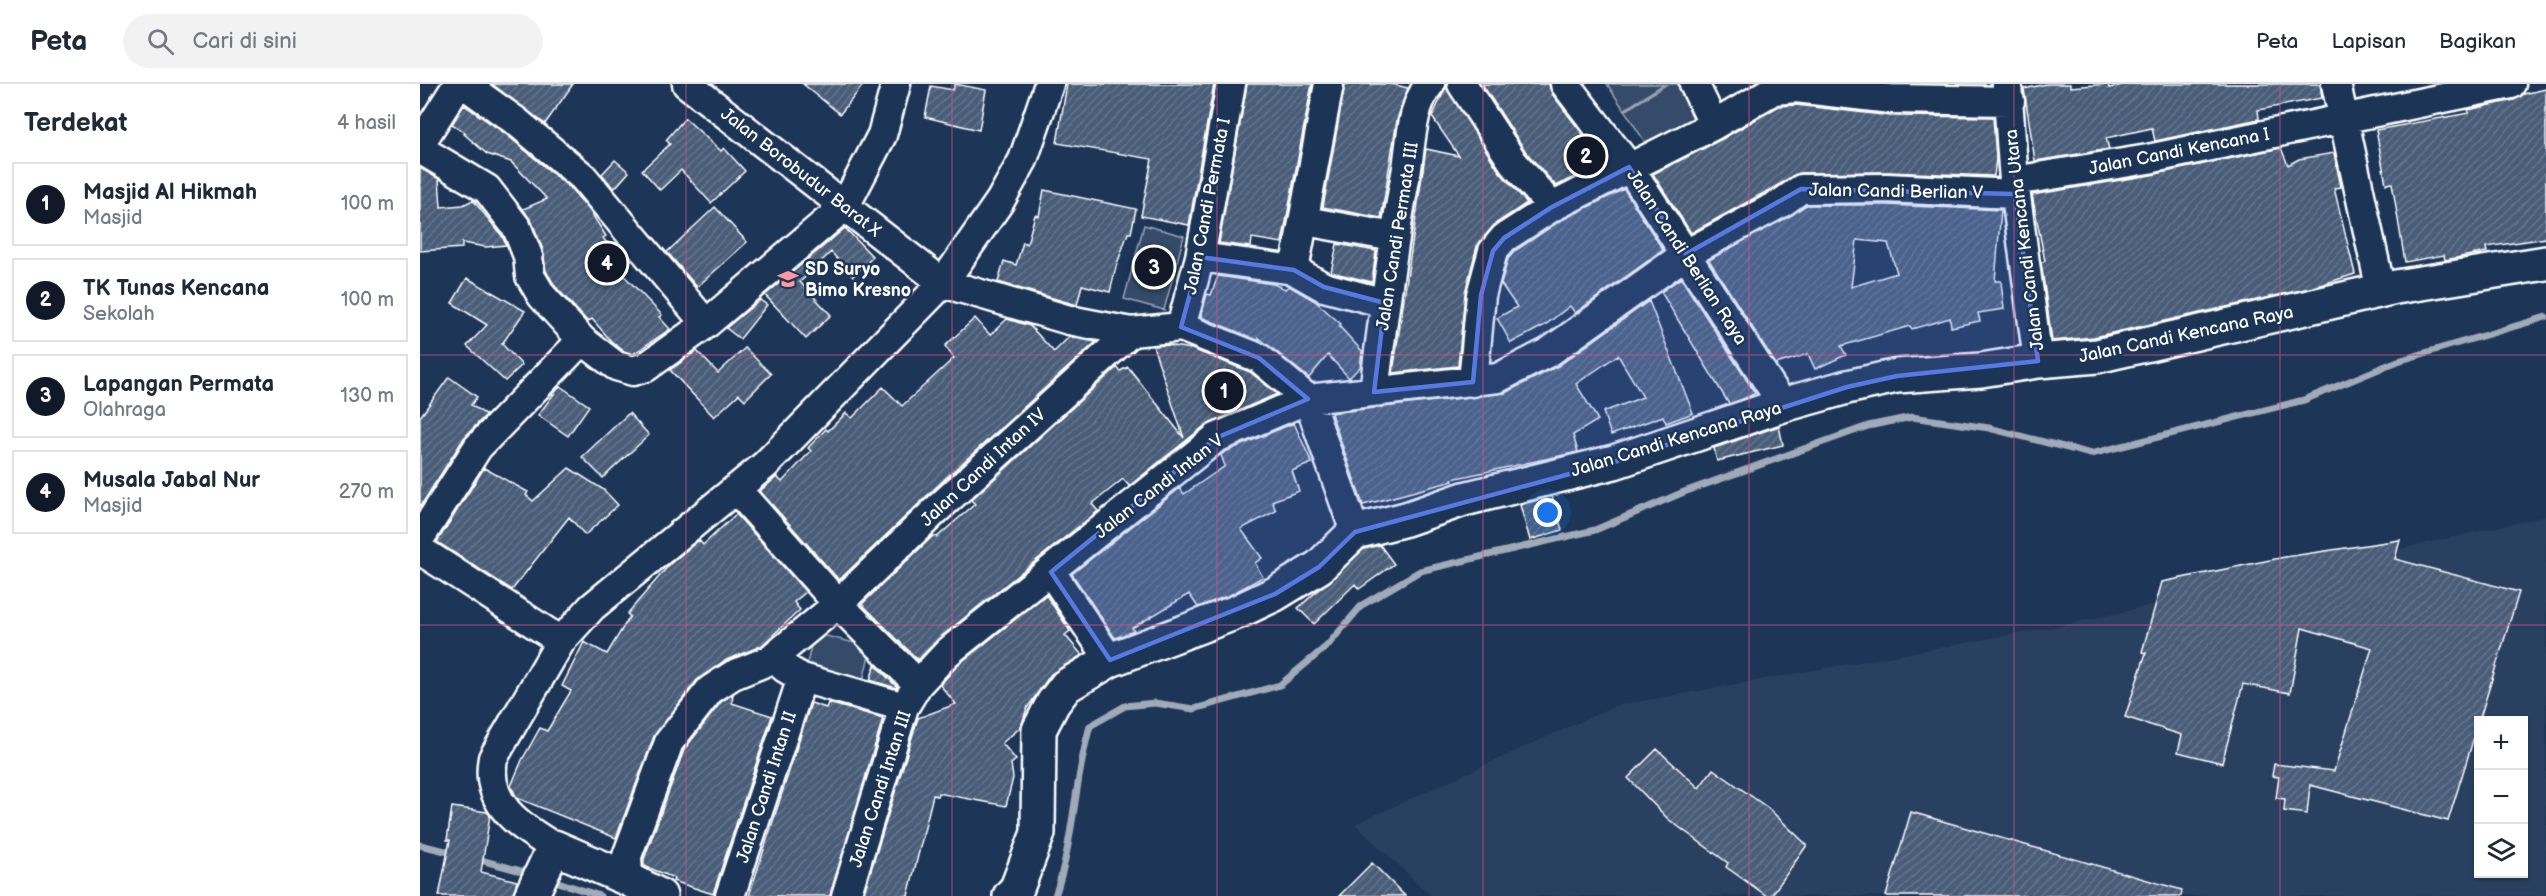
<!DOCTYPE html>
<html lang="id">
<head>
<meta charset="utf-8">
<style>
	:root { --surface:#fff; --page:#f2f2f3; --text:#1f2937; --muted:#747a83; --line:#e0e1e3; --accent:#111827 }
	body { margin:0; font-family:"Balsamiq Sans",sans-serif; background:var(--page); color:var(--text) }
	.controls { position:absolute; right:18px; bottom:18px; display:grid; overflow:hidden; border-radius:0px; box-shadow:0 2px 4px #0004 }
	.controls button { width:54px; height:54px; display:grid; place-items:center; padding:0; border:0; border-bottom:2px solid var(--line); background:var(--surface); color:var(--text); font:30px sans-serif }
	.you { position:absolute; left:1128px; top:429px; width:21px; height:21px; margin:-15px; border:4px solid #fff; border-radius:50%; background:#1a73e8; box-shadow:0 0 0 9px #1a73e833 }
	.badge { display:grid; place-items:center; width:39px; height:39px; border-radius:50%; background:var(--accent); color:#fff; font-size:20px; font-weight:700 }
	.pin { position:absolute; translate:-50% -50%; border:3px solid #fff; box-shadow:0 2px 6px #0006 }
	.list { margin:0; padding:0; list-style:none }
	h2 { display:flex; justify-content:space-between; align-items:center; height:78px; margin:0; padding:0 24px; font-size:26px }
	h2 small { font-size:20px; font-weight:400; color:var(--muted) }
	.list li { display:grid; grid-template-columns:39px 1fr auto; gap:18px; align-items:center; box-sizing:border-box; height:84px; margin:0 12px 12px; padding:0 12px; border:2px solid var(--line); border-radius:0px }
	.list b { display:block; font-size:22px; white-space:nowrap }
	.list p { margin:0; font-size:20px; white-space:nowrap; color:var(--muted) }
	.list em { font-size:20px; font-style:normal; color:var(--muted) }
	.icon { flex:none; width:33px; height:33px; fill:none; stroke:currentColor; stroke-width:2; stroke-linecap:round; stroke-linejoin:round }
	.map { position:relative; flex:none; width:2126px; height:812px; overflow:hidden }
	header { display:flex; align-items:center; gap:36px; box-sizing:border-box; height:84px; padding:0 30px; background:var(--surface); border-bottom:2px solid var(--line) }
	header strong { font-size:28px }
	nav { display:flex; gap:33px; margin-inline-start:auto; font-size:21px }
	.search { width:420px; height:54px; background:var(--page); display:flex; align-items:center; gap:15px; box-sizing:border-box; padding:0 21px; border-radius:33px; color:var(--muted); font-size:22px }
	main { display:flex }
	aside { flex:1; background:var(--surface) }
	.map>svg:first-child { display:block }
	.built { fill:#2a4161; fill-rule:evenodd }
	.garden { fill:#364b69; stroke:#9aa5b4; stroke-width:1.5 }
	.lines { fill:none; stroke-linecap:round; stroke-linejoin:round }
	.stream { stroke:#a0aab8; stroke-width:7 }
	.building { fill:url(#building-hatch); stroke:#fff; stroke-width:1.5; fill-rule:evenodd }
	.minor-casing { stroke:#fff; stroke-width:33 }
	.tertiary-casing { stroke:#fff; stroke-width:38 }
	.minor { stroke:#1d3557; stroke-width:28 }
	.tertiary { stroke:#1d3557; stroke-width:33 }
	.marked { fill:#567ae2; fill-opacity:0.2; stroke:#567ae2; stroke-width:4.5; stroke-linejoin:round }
	.grid { fill:none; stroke:#d15284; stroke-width:1.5; stroke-opacity:0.55 }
	.labels { text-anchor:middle; stroke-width:5; stroke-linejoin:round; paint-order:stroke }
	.street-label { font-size:18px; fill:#fff; stroke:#1d3557 }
	.poi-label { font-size:18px; font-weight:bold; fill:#fff; stroke:#1d3557; text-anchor:start }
</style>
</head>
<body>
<header>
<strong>Peta</strong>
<div class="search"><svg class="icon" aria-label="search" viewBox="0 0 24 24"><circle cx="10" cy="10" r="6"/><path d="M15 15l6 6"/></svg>Cari di sini</div>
<nav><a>Peta</a><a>Lapisan</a><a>Bagikan</a></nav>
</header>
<main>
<aside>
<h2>Terdekat<small>4 hasil</small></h2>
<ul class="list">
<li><span class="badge">1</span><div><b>Masjid Al Hikmah</b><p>Masjid</p></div><em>100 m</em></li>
<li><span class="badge">2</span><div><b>TK Tunas Kencana</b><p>Sekolah</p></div><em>100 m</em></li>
<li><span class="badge">3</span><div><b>Lapangan Permata</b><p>Olahraga</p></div><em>130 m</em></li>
<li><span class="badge">4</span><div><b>Musala Jabal Nur</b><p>Masjid</p></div><em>270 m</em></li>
</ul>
</aside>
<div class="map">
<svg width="2126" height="812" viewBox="0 0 2126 812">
	<defs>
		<pattern id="building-hatch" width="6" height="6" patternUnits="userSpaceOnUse" patternTransform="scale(1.5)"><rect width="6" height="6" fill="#4a5d79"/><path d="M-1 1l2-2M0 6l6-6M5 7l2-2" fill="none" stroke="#65758d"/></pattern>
	</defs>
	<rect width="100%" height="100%" fill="#1d3557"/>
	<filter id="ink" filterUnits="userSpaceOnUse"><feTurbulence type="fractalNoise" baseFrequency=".0167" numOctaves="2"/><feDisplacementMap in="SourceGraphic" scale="12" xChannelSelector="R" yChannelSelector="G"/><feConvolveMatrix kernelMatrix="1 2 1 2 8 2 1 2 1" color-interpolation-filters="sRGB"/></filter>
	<g filter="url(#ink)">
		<!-- built -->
		<path class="built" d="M2126,432V812H1011L935,740L1195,622L1645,541ZM2058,636H2104V790H2058Z"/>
		<!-- garden -->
		<path class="garden" d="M1187,0H1244L1204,26Z
			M1247,0H1263L1282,28L1228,63L1205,27Z
			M724,141L764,152L744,226L704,215Z
			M394,549L451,563L442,601L385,588Z"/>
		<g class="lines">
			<!-- stream -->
			<path class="stream" d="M0,761L34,769
				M57,775L112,790
				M129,795L180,812
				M635,812C654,757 654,698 670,642L705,622L735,619L774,625L860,601L907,562L942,521L1000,487L1175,446L1264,408L1448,342L1492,333L1569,344L1671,370L1884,316L1978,277L2126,233"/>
		</g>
		<!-- building -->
		<path class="building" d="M72,0H153L125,40Z
			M383,0H444L420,30Z
			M535,0L566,6L559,46L505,33L511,2L533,6Z
			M647,0H794L769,141L721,132L732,75L637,59Z
			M827,0H892L862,159L832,154L831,163L799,159Z
			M925,0H971L988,4L977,36L961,134L903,123Z
			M1062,0H1129L1132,10L1184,78L1136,102L1106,68Z
			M1626,0H1650V3L1688,0L1689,4L1707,0H1900L1902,14L1838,26L1839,35L1735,57L1732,44L1686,54L1689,65L1615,77L1604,5Z
			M1026,3L1079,87L1107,119L1075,140L1057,162L1045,209L1038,282L973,289L1006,65L1039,72L1012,33Z
			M2126,5V154L2066,163L2067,168L2025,176L2024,171L1985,178L1972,99L1966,100L1956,46L2049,29L2048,26L2094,16L2104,10Z
			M44,21L87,51L151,105L170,127L186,152L183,154L195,169L189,176L242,231L239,233L250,245L213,270L204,267L192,258L172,235L168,238L135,202L126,187L123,166L112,138L103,125L127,115L91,78L67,70L44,50L46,49L32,40Z
			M1376,21L1471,32L1573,33L1576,74L1574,92L1467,88L1380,89L1271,149L1233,90L1302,55L1359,22Z
			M265,34L301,67L304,64L325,87L291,119L261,86L240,106L222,86L250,60L246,56Z
			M1861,64L1868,81L1879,75L1914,69L1921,103L1914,104L1935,190L1894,203L1674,253L1632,257L1621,178L1625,177L1612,111L1731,91Z
			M195,76L209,88L194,105L182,90Z
			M0,84L19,95L21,123L43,121L53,116L82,152L86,161L66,163L42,159V164L0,167Z
			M1204,105L1243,166L1155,229L1150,222L1125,241L1091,259L1077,234L1097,223L1081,200L1088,175L1095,167L1140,137Z
			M624,106L716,125L711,149H708L696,183L690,208L662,201L657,221L578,198L584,177L596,181L603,158L607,160L615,131L619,132Z
			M1386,121H1466L1581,126L1575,197H1581L1584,225L1558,229L1560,237L1531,243L1530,234L1492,245L1490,242L1421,262L1426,271L1395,285L1388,270L1356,280L1289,176ZM1437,156L1468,159L1477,189L1431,203Z
			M295,123L327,158L277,203L247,168Z
			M425,144L453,173L433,192L411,168L380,198L411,231L386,255L345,211Z
			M917,160L956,167L952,198L911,188Z
			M798,192L853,200L865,205L869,202L895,217L921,240L919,242L942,267L940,283L929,294L908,271L889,294L839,254L840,257L781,233L787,210L791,211Z
			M47,194L105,227L82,260L102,281L85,297L47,262L67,241L32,219Z
			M1261,194L1335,309L1328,313L1309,320L1241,208Z
			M340,216L347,221L320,255L306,244Z
			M1229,217L1273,329L1246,339L1243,332L1191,351L1183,328L1223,313L1198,271L1156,300L1178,336L1153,351L1158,368L1032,395L1033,397L943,421L911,329L1085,309L1138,282Z
			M555,234L570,251L587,235L610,242L634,268L649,253L676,258L529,391L419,496L340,407L357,393L362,398L391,367L388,364L406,345L408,347L426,329L432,334L463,303L482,322L534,274L525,262Z
			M746,261L772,265L830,288L857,310L786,341L709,402L703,395L672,420L678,427L518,555L498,576L442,520L513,452L517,453L555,420L551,416L697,283L700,287L708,283L764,354L733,262Z
			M325,264L351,290L325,316L319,310L294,333L250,286L277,267L298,289Z
			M29,293L57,313L51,321L66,331L44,354L0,423V333Z
			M140,302L169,322L148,352L118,331Z
			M209,329L229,351L183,394L162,373Z
			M874,339L892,379L872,387L879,407L852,417L856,427L821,445L842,474L835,479L843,493L810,511L778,523L769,510L712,544L714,547L695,554L652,490L760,404L764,410L805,382L801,371L805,368Z
			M1359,342L1363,361L1297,377L1294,364Z
			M64,384L108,408L106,411L113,417L149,384L184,406L198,421L165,451L149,433L92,506L17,458Z
			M1132,412L1142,446L1110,456L1100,421Z
			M316,430L386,508L374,518L380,526L341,562L304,577L277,596L234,652L196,754L97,714L91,702L102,676L120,644L127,647L151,607L142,602L164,558L187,570L210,532L207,530L250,480L279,456L283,461Z
			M1980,456L1975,475L2099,508L2028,737L1890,701L1887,730L1864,727L1865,715L1856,714L1859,693L1852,692L1854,680L1914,687L1952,564L1882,544L1870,609L1823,600L1802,679L1758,668L1762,651L1705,633L1726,569L1722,568L1742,498L1865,473Z
			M960,461L974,480L939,505L935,500L894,540L878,524L944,465Z
			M626,511L650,547L645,551L662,571L631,590L607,624L601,643L582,659L596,676L591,680L593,694L586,722L518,709L517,712L513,711L488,812H443L498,634L536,620L520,601L539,580Z
			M455,581L477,603L476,604L450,596Z
			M313,610L312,619L352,632L293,810L253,797L254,794L224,782V775L264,666L301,618Z
			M391,619L406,624L408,619L463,634L410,812H329Z
			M1237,665L1279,704L1293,685L1348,724L1387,761L1351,812H1347L1306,783L1308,779L1248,735L1208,694Z
			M32,723L67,728L70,731L61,788L97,797L93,812H19L30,756H27Z
			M1491,728L1762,806L1761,812H1466Z
			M952,779L985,812H919Z"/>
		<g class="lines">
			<!-- minor casing -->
			<g class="minor-casing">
				<path id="minor" d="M44,0L97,38L163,93L286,240
					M267,0L523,199L649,236L711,248L761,243L839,274L888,315L935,448
					M1042,0L1093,78L1132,123
					M1145,0L1209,83L1363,321
					M1274,0L1294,41
					M1587,0L1594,97L1618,277
					M1916,0L1961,207
					M0,60L38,0
					M0,65L67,105L97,144L108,172L110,192L122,212L162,256L196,282L213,287L226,283L286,240L425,122L462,51L476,0
					M1594,97L1728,75L2091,0
					M885,137L974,153
					M780,173L874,186L904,203L965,219
					M874,186L909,0
					M761,243L780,173L811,0
					M1053,298L1061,211L1073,167L1084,154L1132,123L1294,41L1354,6L1376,4L1471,15L1590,17
					M954,308C963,233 973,158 987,84C991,58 992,20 1010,0
					M316,405L418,520L498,600
					M0,454L58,363L162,256
					M0,466L141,557
					M631,488L690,576
					M365,584L382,594L484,623
					M134,763C100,742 64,720 73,674L141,557L172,523L345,381L523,199L580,117L603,76L629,0
					M208,795L207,772L249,658L290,606L313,591L350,576L418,520L515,427L711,248
					M310,812L382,594
					M426,812L484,623L498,600L528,568L796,354L888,315L1078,294L1129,268L1266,170L1363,118L1381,105L1466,104L1595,110"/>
			</g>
			<!-- tertiary casing -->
			<g class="tertiary-casing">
				<path id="tertiary" d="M111,812L134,763L208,795L240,812
					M590,812L597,804L618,749L619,646L633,619L646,602L690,576L817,528L855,510L899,483L935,448L986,435L1044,415L1194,378L1363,321L1427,303L1477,292L1561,286L1618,277L1677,272L1976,203L2126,179"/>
			</g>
			<!-- minor -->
			<use href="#minor" class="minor"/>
			<!-- tertiary -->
			<use href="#tertiary" class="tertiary"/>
		</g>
	</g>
	<!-- marked area -->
	<path class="marked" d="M1209,83L1266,170L1381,105L1595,110L1618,277L1477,292L1427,303L1194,378L935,448L899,483L855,510L690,576L631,488L796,354L888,315L839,274L761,243L780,173L874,186L904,203L965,219L954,308L1053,298L1061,211L1073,167L1084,154L1132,123Z"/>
	<!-- grid -->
	<path class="grid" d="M266,0V812M532,0V812M797,0V812M1063,0V812M1329,0V812M1594,0V812M1860,0V812M0,271H2126M0,541H2126"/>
	<!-- icons -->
	<defs>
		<g id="school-bare" transform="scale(1.62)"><path d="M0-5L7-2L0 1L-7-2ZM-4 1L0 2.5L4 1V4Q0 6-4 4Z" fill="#ff9aa2" stroke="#1d3557" stroke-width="2.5" paint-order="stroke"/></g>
	</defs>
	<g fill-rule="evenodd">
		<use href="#school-bare" x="368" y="195"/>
	</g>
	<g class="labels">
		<!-- street labels -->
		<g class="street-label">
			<text transform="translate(1759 67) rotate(-11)" y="6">Jalan Candi Kencana I</text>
			<text transform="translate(381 88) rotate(38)" y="6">Jalan Borobudur Barat X</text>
			<text transform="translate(1476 107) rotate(1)" y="6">Jalan Candi Berlian V</text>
			<text transform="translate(787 122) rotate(-79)" y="6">Jalan Candi Permata I</text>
			<text transform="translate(977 152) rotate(-81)" y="6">Jalan Candi Permata III</text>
			<text transform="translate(1604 156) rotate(-97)" y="6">Jalan Candi Kencana Utara</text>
			<text transform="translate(1267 173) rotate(57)" y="6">Jalan Candi Berlian Raya</text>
			<text transform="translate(1766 250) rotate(-12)" y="6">Jalan Candi Kencana Raya</text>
			<text transform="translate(1256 355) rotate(-17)" y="6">Jalan Candi Kencana Raya</text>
			<text transform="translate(563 383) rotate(-43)" y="6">Jalan Candi Intan IV</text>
			<text transform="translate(739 402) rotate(-38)" y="6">Jalan Candi Intan V</text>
			<text transform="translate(346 703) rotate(-72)" y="6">Jalan Candi Intan II</text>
			<text transform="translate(460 705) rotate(-72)" y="6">Jalan Candi Intan III</text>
		</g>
		<!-- poi labels -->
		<g class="poi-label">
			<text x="385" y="191">SD Suryo<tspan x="385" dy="21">Bimo Kresno</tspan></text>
		</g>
	</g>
</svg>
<div class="controls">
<button>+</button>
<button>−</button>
<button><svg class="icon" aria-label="layers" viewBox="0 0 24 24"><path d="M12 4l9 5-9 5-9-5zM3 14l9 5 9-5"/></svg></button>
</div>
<div class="you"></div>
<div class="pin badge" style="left:804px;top:307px">1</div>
<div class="pin badge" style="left:1166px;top:72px">2</div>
<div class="pin badge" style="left:734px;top:183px">3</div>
<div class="pin badge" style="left:187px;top:179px">4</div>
</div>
</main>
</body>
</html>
